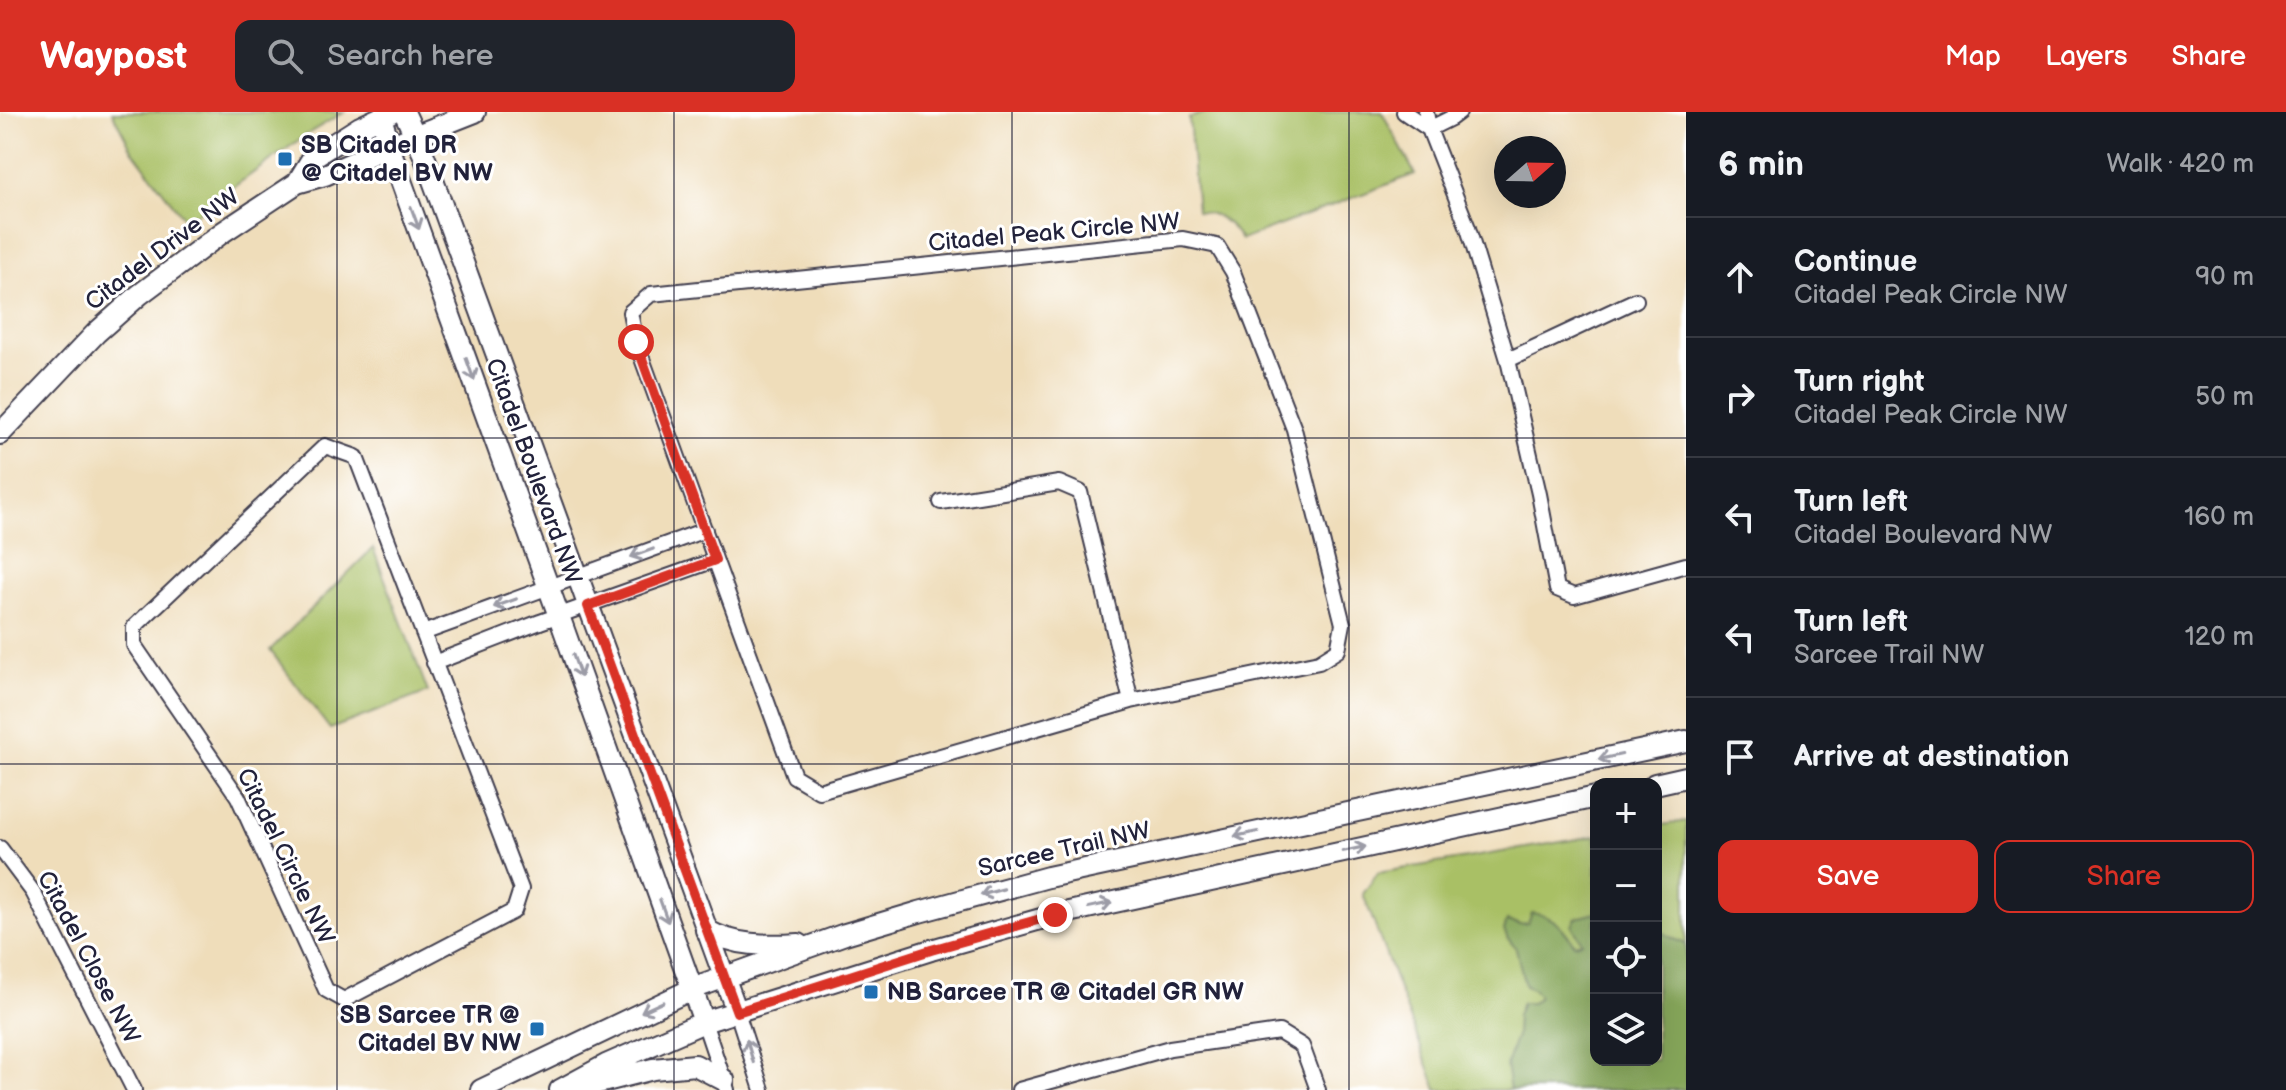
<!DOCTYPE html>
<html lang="en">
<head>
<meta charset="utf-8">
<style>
	:root { --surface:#171b24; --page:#20242c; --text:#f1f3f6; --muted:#9ea1a6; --line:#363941; --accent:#d93025 }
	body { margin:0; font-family:"Balsamiq Sans",sans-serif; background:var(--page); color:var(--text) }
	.controls { position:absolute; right:24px; bottom:24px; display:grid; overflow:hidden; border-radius:16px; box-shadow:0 8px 32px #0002 }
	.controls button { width:72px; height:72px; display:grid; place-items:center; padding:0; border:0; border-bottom:2px solid var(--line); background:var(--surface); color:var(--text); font:40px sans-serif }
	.compass { position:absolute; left:1494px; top:24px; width:72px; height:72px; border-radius:50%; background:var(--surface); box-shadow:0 8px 32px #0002; rotate:70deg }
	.stop { position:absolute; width:24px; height:24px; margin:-18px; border:6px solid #d93025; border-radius:50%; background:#fff }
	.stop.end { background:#d93025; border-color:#fff; box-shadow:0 2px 8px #0008 }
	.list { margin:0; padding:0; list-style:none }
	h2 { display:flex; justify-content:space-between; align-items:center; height:104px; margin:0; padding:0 32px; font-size:34px }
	h2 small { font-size:26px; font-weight:400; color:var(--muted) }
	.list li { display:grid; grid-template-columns:52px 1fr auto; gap:24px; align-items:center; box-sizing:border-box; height:120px; padding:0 32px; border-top:2px solid var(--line) }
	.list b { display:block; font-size:30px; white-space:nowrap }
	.list p { margin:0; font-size:26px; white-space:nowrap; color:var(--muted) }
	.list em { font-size:26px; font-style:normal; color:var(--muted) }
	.actions { display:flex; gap:16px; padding:24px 32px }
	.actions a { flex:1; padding:18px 0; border:2px solid var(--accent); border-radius:16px; text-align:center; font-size:28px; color:var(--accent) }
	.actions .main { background:var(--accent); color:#fff }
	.icon { flex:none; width:44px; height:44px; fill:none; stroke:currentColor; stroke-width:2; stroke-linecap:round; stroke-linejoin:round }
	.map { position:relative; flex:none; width:1686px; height:978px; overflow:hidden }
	header { display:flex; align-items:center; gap:48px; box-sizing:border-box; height:112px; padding:0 40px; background:var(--accent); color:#fff }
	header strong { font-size:38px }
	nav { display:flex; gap:44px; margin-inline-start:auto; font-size:28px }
	.search { width:560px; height:72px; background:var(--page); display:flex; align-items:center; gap:20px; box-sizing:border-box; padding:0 28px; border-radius:16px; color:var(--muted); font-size:30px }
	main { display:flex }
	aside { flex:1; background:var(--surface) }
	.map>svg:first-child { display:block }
	.green { fill:#a9c065; stroke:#667150; stroke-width:2 }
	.forest { fill:#86a65a; stroke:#54644a; stroke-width:2 }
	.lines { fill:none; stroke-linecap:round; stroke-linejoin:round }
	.street-casing { stroke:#413e4e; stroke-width:18 }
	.secondary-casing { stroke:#413e4e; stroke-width:24 }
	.street { stroke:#fff; stroke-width:14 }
	.secondary { stroke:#fff; stroke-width:20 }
	.oneway { stroke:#9c9ca7 }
	.route { stroke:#d93025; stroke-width:10 }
	.grid { fill:none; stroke:#22223b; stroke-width:2; stroke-opacity:0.55 }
	.poi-dot { fill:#1f6fb2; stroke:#fff; stroke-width:3 }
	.labels { text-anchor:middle; stroke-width:6; stroke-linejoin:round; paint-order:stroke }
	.poi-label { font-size:24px; font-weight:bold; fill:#22223b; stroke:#fff; text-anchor:start }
	.street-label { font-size:24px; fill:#22223b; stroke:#fff }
</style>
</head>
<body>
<header>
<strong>Waypost</strong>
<div class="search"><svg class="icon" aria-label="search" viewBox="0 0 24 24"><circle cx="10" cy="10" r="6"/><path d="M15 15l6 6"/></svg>Search here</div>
<nav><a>Map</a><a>Layers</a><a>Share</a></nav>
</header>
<main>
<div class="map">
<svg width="1686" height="978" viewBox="0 0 1686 978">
	<rect width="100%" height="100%" fill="#fff"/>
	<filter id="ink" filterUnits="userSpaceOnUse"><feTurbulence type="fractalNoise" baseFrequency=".0125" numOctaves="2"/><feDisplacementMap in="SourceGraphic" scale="16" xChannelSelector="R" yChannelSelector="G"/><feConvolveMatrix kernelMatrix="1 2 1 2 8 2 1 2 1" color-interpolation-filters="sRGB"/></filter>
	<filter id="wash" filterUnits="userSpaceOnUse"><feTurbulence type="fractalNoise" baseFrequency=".006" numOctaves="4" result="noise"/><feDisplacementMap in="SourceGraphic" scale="32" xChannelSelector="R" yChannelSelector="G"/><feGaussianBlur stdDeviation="1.8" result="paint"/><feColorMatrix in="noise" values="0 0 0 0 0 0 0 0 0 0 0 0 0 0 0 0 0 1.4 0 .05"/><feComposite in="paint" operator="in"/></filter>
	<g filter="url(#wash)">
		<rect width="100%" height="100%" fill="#efddba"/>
		<!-- green -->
		<path class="green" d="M112,0H344L306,23L186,109L132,38Z
			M1208,0H1382L1415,62L1241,128C1230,110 1219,102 1197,99L1189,6Z
			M373,436L428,580L330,617L270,538Z
			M1686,709V978H1437L1363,782L1378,761L1596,724V948H1656V714Z"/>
		<!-- forest -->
		<path class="forest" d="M1532,801C1553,803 1563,815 1574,832L1582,830L1572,814L1576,806L1596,801V948H1656V816L1674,827L1686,832V978H1510L1506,953L1516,924L1517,903L1522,891H1532L1539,885L1534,878L1525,874L1516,836L1508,827L1504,818L1507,809L1519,812L1528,811Z"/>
	</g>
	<g filter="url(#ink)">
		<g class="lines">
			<!-- street casing -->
			<g class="street-casing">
				<path id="street" d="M1404,0L1429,17
					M1426,0L1429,17L1468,116L1508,248L1539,382L1557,477L1574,484L1686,453
					M1429,17L1451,6L1459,0
					M1183,127L1217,134L1233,160L1294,317L1343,512L1338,538L1319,550L1131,589L819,679L794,664L636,230L630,200L651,182Z
					M1508,248L1636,188
					M325,334L356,345L521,777L514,799L344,888L326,878L238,685L134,533V515Z
					M941,390L1059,371L1080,380L1131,589
					M423,521L705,418
					M434,551L540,510L715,448
					M0,736L33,780L134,978
					M737,900L762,978
					M704,910L727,978
					M1019,978L1170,936L1279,920L1302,934L1318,978"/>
			</g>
			<!-- secondary casing -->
			<g class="secondary-casing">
				<path id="secondary" d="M404,0L423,41L737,900
					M381,5L395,52L559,504L704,910
					M297,71L313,45L360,15L390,1
					M0,322L96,221L139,183L223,120L297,71L325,63L389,34L475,0
					M1655,672L1686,665
					M706,818C734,834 767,834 799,832
					M582,975L653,957L695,953L724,968
					M481,978L692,877L845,822L919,800L1048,765L1686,629
					M560,978L606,953L704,910L931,838L1055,803L1596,685"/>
			</g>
			<!-- street -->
			<use href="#street" class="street"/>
			<!-- secondary -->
			<use href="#secondary" class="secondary"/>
		</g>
		<!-- one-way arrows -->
		<defs><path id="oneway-shaft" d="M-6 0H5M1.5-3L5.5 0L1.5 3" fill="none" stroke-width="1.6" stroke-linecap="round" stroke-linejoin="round" transform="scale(2)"/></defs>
		<g class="oneway">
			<use href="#oneway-shaft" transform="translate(415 106) rotate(70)"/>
			<use href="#oneway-shaft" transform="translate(470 257) rotate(70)"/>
			<use href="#oneway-shaft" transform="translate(642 441) rotate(160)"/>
			<use href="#oneway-shaft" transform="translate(505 491) rotate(160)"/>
			<use href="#oneway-shaft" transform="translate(577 554) rotate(70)"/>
			<use href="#oneway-shaft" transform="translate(1610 645) rotate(168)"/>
			<use href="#oneway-shaft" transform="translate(1246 722) rotate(168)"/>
			<use href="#oneway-shaft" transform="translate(1354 737) rotate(-12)"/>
			<use href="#oneway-shaft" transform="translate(992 780) rotate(165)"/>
			<use href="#oneway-shaft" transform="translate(1100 793) rotate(-12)"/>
			<use href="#oneway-shaft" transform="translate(664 799) rotate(70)"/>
			<use href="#oneway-shaft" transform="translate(652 895) rotate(155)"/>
			<use href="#oneway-shaft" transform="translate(750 939) rotate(-106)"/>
		</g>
	</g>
	<g class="lines" filter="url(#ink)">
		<!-- route -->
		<path class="route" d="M636,230L715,448L588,494L737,900L931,838L1055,803"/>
	</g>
	<!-- grid -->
	<path class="grid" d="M337,0V978M674,0V978M1012,0V978M1349,0V978M0,326H1686M0,652H1686"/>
	<!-- markers -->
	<g class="poi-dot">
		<rect x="277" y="39" width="16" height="16" rx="4"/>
		<rect x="863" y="872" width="16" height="16" rx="4"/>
		<rect x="529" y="909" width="16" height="16" rx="4"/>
	</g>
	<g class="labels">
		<!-- poi labels -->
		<g class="poi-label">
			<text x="301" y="41">SB Citadel DR<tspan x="301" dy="28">@ Citadel BV NW</tspan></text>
			<text x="887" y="888">NB Sarcee TR @ Citadel GR NW</text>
			<text x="521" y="911" text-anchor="end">SB Sarcee TR @<tspan x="521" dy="28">Citadel BV NW</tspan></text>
		</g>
		<!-- street labels -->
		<g class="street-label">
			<text transform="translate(1054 120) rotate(-5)" y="8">Citadel Peak Circle NW</text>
			<text transform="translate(162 137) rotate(-37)" y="8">Citadel Drive NW</text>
			<text transform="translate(534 359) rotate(70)" y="8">Citadel Boulevard NW</text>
			<text transform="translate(1064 737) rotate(-13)" y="8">Sarcee Trail NW</text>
			<text transform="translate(286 744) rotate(64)" y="8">Citadel Circle NW</text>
			<text transform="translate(89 845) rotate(62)" y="8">Citadel Close NW</text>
		</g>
	</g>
</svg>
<div class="controls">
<button>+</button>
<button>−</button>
<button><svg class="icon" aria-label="locate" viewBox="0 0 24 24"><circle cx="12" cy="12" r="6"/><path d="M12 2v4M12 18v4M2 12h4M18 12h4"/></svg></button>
<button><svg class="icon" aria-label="layers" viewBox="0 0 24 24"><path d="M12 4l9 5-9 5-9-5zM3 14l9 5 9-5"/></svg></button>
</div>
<svg class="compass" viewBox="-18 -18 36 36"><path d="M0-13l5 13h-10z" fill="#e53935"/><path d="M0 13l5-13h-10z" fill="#9ea1a6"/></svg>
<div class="stop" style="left:636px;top:230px"></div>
<div class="stop end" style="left:1055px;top:803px"></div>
</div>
<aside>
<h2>6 min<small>Walk · 420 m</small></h2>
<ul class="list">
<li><svg class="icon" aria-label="ahead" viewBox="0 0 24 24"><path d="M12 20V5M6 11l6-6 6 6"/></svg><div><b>Continue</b><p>Citadel Peak Circle NW</p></div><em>90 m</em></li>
<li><svg class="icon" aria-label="right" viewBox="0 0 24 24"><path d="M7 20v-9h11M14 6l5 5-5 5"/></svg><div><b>Turn right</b><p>Citadel Peak Circle NW</p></div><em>50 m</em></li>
<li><svg class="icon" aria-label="left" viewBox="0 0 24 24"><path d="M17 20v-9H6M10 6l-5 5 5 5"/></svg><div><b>Turn left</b><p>Citadel Boulevard NW</p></div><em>160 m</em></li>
<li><svg class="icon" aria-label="left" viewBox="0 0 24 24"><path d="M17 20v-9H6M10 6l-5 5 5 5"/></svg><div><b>Turn left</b><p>Sarcee Trail NW</p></div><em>120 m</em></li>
<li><svg class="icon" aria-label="arrive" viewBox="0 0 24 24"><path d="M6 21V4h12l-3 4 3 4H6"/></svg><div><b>Arrive at destination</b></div></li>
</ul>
<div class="actions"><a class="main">Save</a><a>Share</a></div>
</aside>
</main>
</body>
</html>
